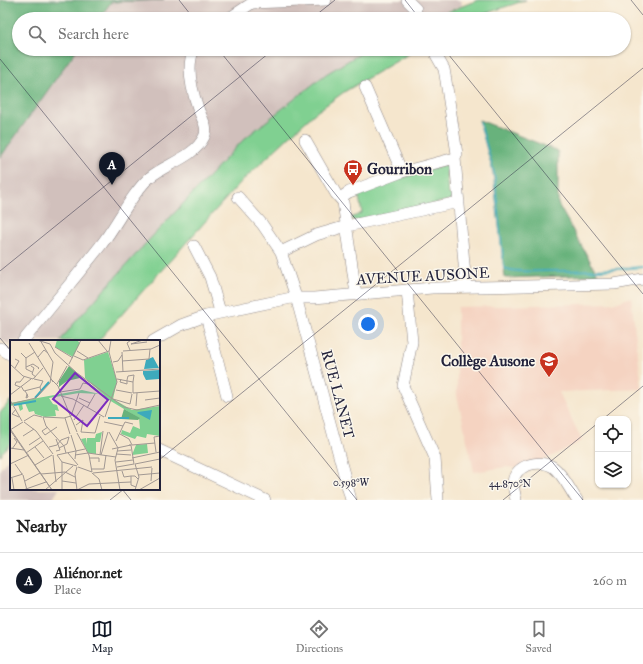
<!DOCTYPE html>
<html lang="en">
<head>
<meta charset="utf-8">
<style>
	:root { --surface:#fff; --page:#f2f2f2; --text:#222; --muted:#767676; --line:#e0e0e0; --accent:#111827 }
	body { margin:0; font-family:"IM FELL Great Primer",serif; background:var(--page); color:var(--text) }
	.controls { position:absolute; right:12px; bottom:12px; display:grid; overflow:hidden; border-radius:8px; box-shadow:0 1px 3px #0004 }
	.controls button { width:36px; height:36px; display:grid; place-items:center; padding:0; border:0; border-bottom:1px solid var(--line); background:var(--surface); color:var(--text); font:20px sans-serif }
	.you { position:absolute; left:368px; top:324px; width:14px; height:14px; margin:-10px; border:3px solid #fff; border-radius:50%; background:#1a73e8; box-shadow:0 0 0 6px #1a73e833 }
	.badge { display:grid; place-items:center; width:26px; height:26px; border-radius:50%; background:var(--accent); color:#fff; font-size:13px; font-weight:700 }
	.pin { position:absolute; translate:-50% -33px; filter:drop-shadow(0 1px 2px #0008) }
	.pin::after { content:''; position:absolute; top:21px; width:14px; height:12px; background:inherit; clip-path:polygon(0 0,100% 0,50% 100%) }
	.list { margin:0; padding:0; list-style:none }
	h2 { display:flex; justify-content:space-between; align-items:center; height:52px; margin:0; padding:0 16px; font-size:17px }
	h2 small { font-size:13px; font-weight:400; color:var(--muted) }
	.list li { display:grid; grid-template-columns:26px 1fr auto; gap:12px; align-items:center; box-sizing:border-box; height:56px; padding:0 16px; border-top:1px solid var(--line) }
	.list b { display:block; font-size:15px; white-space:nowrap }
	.list p { margin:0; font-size:13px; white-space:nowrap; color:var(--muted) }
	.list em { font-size:13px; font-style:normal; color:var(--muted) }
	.icon { flex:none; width:22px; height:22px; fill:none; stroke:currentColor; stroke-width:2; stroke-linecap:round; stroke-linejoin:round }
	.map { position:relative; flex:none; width:643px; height:500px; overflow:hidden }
	.search { position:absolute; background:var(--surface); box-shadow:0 1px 3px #0004; left:12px; right:12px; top:12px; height:44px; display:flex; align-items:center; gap:10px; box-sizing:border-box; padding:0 14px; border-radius:22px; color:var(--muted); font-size:15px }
	.sheet { height:108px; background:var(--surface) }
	nav { display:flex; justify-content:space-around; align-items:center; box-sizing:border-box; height:56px; border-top:1px solid var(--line); background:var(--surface); font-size:11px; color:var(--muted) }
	nav a { display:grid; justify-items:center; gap:2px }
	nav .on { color:var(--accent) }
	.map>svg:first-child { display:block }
	.built { fill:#f5d3c1 }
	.industrial { fill:#d1c0bc }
	.green { fill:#80d091; stroke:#517966 }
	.forest { fill:#68b27b; stroke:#456a5b }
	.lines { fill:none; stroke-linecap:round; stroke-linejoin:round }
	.stream { stroke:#3daabc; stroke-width:2 }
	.minor-casing { stroke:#8c8484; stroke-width:12 }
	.minor { stroke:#fff; stroke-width:11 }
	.ticks { fill:none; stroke:#22223b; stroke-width:1; stroke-opacity:0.45 }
	.labels { text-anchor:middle; stroke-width:3; stroke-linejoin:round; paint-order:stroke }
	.poi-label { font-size:15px; font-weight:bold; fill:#22223b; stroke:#fbf7ec; text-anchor:start }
	.street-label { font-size:15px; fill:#22223b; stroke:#fbf7ec }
	.inset-river { fill:none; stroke:#3daabc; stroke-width:2 }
	.inset-road { fill:none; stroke:#a19893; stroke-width:1 }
	.view { fill:#7b2cbf; fill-opacity:0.15; stroke:#7b2cbf; stroke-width:2 }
	.inset-edge { fill:none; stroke:#22223b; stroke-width:2 }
	.ticks-label { font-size:10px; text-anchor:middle; fill:#22223b; stroke:#fbf7ec; stroke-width:3; stroke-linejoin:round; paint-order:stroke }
</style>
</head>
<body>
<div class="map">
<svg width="643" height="500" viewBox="0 0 643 500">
	<rect width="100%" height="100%" fill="#fbf7ec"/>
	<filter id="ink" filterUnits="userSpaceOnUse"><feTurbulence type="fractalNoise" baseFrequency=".025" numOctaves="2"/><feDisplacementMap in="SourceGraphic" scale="8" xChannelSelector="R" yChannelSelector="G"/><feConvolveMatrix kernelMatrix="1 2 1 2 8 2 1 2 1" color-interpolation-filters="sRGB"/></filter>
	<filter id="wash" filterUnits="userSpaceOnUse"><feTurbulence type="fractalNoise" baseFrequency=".012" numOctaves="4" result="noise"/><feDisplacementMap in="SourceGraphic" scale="16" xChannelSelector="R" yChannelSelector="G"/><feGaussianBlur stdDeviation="0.9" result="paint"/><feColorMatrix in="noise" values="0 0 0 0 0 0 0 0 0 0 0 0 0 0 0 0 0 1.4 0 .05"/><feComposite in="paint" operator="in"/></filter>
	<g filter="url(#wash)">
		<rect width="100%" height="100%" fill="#f5e6cd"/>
		<!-- built -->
		<path class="built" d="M631,297L642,389L559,392L582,441L544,460L516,468L505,467L474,472L457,395V307L616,303Z"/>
		<!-- industrial -->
		<path class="industrial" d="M164,0H461L462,5L429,19H99L111,2Z
			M77,49H368L326,74L244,139L147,242L76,321L60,341H11V345L0,339V158Z
			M11,455V489H59L52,500H0V469Z"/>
		<!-- green -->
		<path class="green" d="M478,0H526L469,19H429Z
			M368,49H417L344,92L315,113L293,133L239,184L98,341H60L76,321L147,242L244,139L326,74Z
			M446,164L453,167V171H446L448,194L455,195L451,200L355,221L351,218L362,213L359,197L349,201L354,193Z
			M11,400V442L0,455V413Z"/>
		<!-- forest -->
		<path class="forest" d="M0,0H164L111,2L99,19H19V49H77L0,158Z
			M479,120L558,151V204L598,275L505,278L493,172Z"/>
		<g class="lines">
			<!-- stream -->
			<path class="stream" d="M480,122L494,173L504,268C514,273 532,271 544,271C577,271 610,270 643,267"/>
		</g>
	</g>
	<g filter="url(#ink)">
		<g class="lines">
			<!-- minor casing -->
			<g class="minor-casing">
				<path id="minor" d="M407,0L416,9
					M228,19L252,3L326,0
					M436,55L444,69L446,81L457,154L455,158L466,287
					M365,87L402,172
					M305,140L336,194L343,202L356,294
					M238,197L262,224L281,252L296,297L351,500
					M340,198L349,192L402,172L455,158
					M194,246L210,277L219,308L222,312
					M281,252L316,235L347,226L459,202
					M407,290L412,342L403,386L435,458L438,500
					M206,316L227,396
					M23,341C49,309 76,277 101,245C116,226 132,193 149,178C165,164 194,158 204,137C209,127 201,118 198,108C192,91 186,66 194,49
					M153,341L181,325L206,316L296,297L300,298H314L432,288L614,284L643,279
					M0,348L11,355
					M159,450L265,500
					M516,500C515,494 513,487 513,482C515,464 541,459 553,467C563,474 570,490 577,500"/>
			</g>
			<!-- minor -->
			<use href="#minor" class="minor"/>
		</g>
	</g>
	<!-- ticks -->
	<path class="ticks" d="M179,0L194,19M405,0L420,19M631,0L643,15M311,19L335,0M218,49L583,500M444,49L643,294M0,59L357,500M0,271L274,49M0,338L11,351M603,419L643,386M159,460L643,68M122,489L131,500M110,500L124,489M503,500L598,423"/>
	<!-- icons -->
	<defs>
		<g id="bus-pin" transform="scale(1)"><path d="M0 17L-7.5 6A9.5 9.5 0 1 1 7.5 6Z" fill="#c8321e" stroke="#fbf7ec"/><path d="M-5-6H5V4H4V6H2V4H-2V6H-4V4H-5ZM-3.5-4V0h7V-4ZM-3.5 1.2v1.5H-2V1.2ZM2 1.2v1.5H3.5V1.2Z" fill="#fff"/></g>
		<g id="school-pin" transform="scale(1)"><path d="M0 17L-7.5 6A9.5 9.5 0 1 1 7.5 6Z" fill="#c8321e" stroke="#fbf7ec"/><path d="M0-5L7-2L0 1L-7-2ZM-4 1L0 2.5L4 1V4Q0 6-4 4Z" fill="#fff"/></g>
	</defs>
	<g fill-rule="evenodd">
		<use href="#bus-pin" x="353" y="169"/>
		<use href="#school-pin" x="549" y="361"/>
	</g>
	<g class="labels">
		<!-- poi labels -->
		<g class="poi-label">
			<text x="367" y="174">Gourribon</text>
			<text x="535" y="366" text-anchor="end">Collège Ausone</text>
		</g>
		<!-- street labels -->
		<g class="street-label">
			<text transform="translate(423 276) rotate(-3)" y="5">AVENUE AUSONE</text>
			<text transform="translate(338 394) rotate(75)" y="5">RUE LANET</text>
		</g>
	</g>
	<!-- overview -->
	<g transform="translate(10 340)">
		<rect width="150" height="150" fill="#f5e6cd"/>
		<path d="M47,0H67L70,3L63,17L45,7ZM98,12L107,41L103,59L122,70L150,66V96L137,94L136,98L127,96L125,99L111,94L112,90L120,93L123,86L130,89L129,78L89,54L69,53L39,58L43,64L47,65L49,71L45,70L46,76L35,77L25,74L24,71L19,72L15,63L12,64L13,69L10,71L8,64L0,66V63L72,50L94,55L75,38L74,20ZM92,92L90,102H86V114L78,113L71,99L76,98L77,104V98H85L86,94ZM137,104L138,113L122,115L126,105Z" fill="#80d091"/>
		<path d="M59,26L70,36L93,54L70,38L57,41L49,47V41ZM114,69L130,78L128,80L111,79Z" fill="#68b27b"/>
		<path d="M143,17L149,28L134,29L136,20ZM149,30V39L136,40L133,34V31ZM142,70L140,80L127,73L128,72Z" fill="#3daabc"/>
		<path class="inset-river" d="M25,58L39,42M4,65L26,61M98,78H119"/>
		<path class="inset-road" d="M27,0L40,4L45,13L67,33L114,67L127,70L150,65M88,0L97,11M133,0L121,4L137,2M19,3L43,42M45,7L63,18M120,10L117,3L121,0M67,11L78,18M113,11L141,9L150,5M112,12L113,32M11,13L16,18L25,12M64,16L73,20L99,11M28,17L34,10L38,13M16,18V29L22,32M112,21L139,19L140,9M103,22L108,21L112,15M0,24L13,36L23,39L33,28M59,24L71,0M21,26L24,28L22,34L26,37M16,27L23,24L29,28L28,29M5,28L9,21L5,19M106,32L150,29M24,39L33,41L30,47L31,52M107,39L123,42V53M111,39L110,42L117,44V40M42,40L48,46L67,92M117,40L118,36L124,35L123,42M47,44L57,26M11,46L14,51L30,47M10,47L5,45L6,42H10L14,37M106,50L122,53M15,51L17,54L18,57L16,58L17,54M50,52L70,49L73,43L78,44L86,51M123,53L150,51M0,55L21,39M51,56L63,59L94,77M69,58L80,63M103,59L120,64L122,54M0,60L12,81M135,60L150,58M0,64L26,58L40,43L43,22L30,0M126,66L127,53M77,68L85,54M6,69L2,74L9,77M61,76L69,53M33,77L36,86L54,106L56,113M33,77L54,78L61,76M95,77L107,42L99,12L101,0M55,78L60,94M64,80L74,65M14,81L24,75L32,77M14,82L26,91L43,114M94,82L113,86L106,101M66,85L73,80L71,92M113,86L115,82L123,84M38,87L32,91L35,95L47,87M0,90L13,82M0,90L42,150M1,90L42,150M71,92L85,93M99,92L108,108L105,120L110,150M67,93L79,115L82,132M85,93L90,76M110,94L119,99L122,105M61,95L66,111L65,119M13,96L24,89M46,99L50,110L46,111M19,105L31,97M119,105H121L124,124M122,105L145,103M25,107L34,118M39,107L47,105L51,100L59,97M0,108L14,110M49,108L57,104L59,97M2,109L7,102L4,98M102,109L121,105M107,111L121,110M146,112L144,97L150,96M16,113L33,101M58,113L68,125M106,114L121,115M43,115L46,142M47,115L75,109M47,115L52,122L67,126M65,115L78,113L106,117M90,115L93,91M91,115L98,92M80,118H89V122M122,118L150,112M106,122L123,120M0,124L19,115M5,124L12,134M125,124L129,137L125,150M125,124L150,119M25,125L42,115M67,127L65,134L67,150M68,127L82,132M107,127L124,124M82,129H94L96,115M112,131L114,137L121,136M82,133L89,139L92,150M83,133L142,127M31,134L55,132L65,137M13,135L17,150M128,135L150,133M0,138L13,134M2,138L4,150M15,141L30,133M52,141L66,143M141,141L142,128M126,147L121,145V136H125L128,139M13,150L36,142M35,150L63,126M52,150V122M67,150L79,144L121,142M129,150L150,138"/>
		<path class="view" d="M65,33L98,60L77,86L43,59Z"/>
		<rect width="150" height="150" class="inset-edge"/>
	</g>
	<g class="ticks-label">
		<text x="351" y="486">0.598°W</text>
		<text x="510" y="487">44.870°N</text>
	</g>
</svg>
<div class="controls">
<button><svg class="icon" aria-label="locate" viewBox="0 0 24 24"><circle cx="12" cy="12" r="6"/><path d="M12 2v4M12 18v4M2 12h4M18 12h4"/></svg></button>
<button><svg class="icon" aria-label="layers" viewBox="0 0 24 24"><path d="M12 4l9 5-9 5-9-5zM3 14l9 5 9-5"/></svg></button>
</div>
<div class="you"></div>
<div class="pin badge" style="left:112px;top:185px">A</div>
<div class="search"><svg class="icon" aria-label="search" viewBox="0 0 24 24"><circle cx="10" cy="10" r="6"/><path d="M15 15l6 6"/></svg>Search here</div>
</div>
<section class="sheet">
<h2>Nearby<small></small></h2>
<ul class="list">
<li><span class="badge">A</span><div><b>Aliénor.net</b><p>Place</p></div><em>260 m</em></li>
</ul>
</section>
<nav>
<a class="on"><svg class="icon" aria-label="map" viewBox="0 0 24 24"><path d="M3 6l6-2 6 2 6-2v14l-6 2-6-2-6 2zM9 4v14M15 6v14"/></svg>Map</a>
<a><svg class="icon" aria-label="directions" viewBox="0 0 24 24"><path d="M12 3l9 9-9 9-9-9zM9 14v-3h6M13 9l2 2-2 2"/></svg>Directions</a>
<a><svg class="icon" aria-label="saved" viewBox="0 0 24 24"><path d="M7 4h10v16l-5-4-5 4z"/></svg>Saved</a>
</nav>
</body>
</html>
